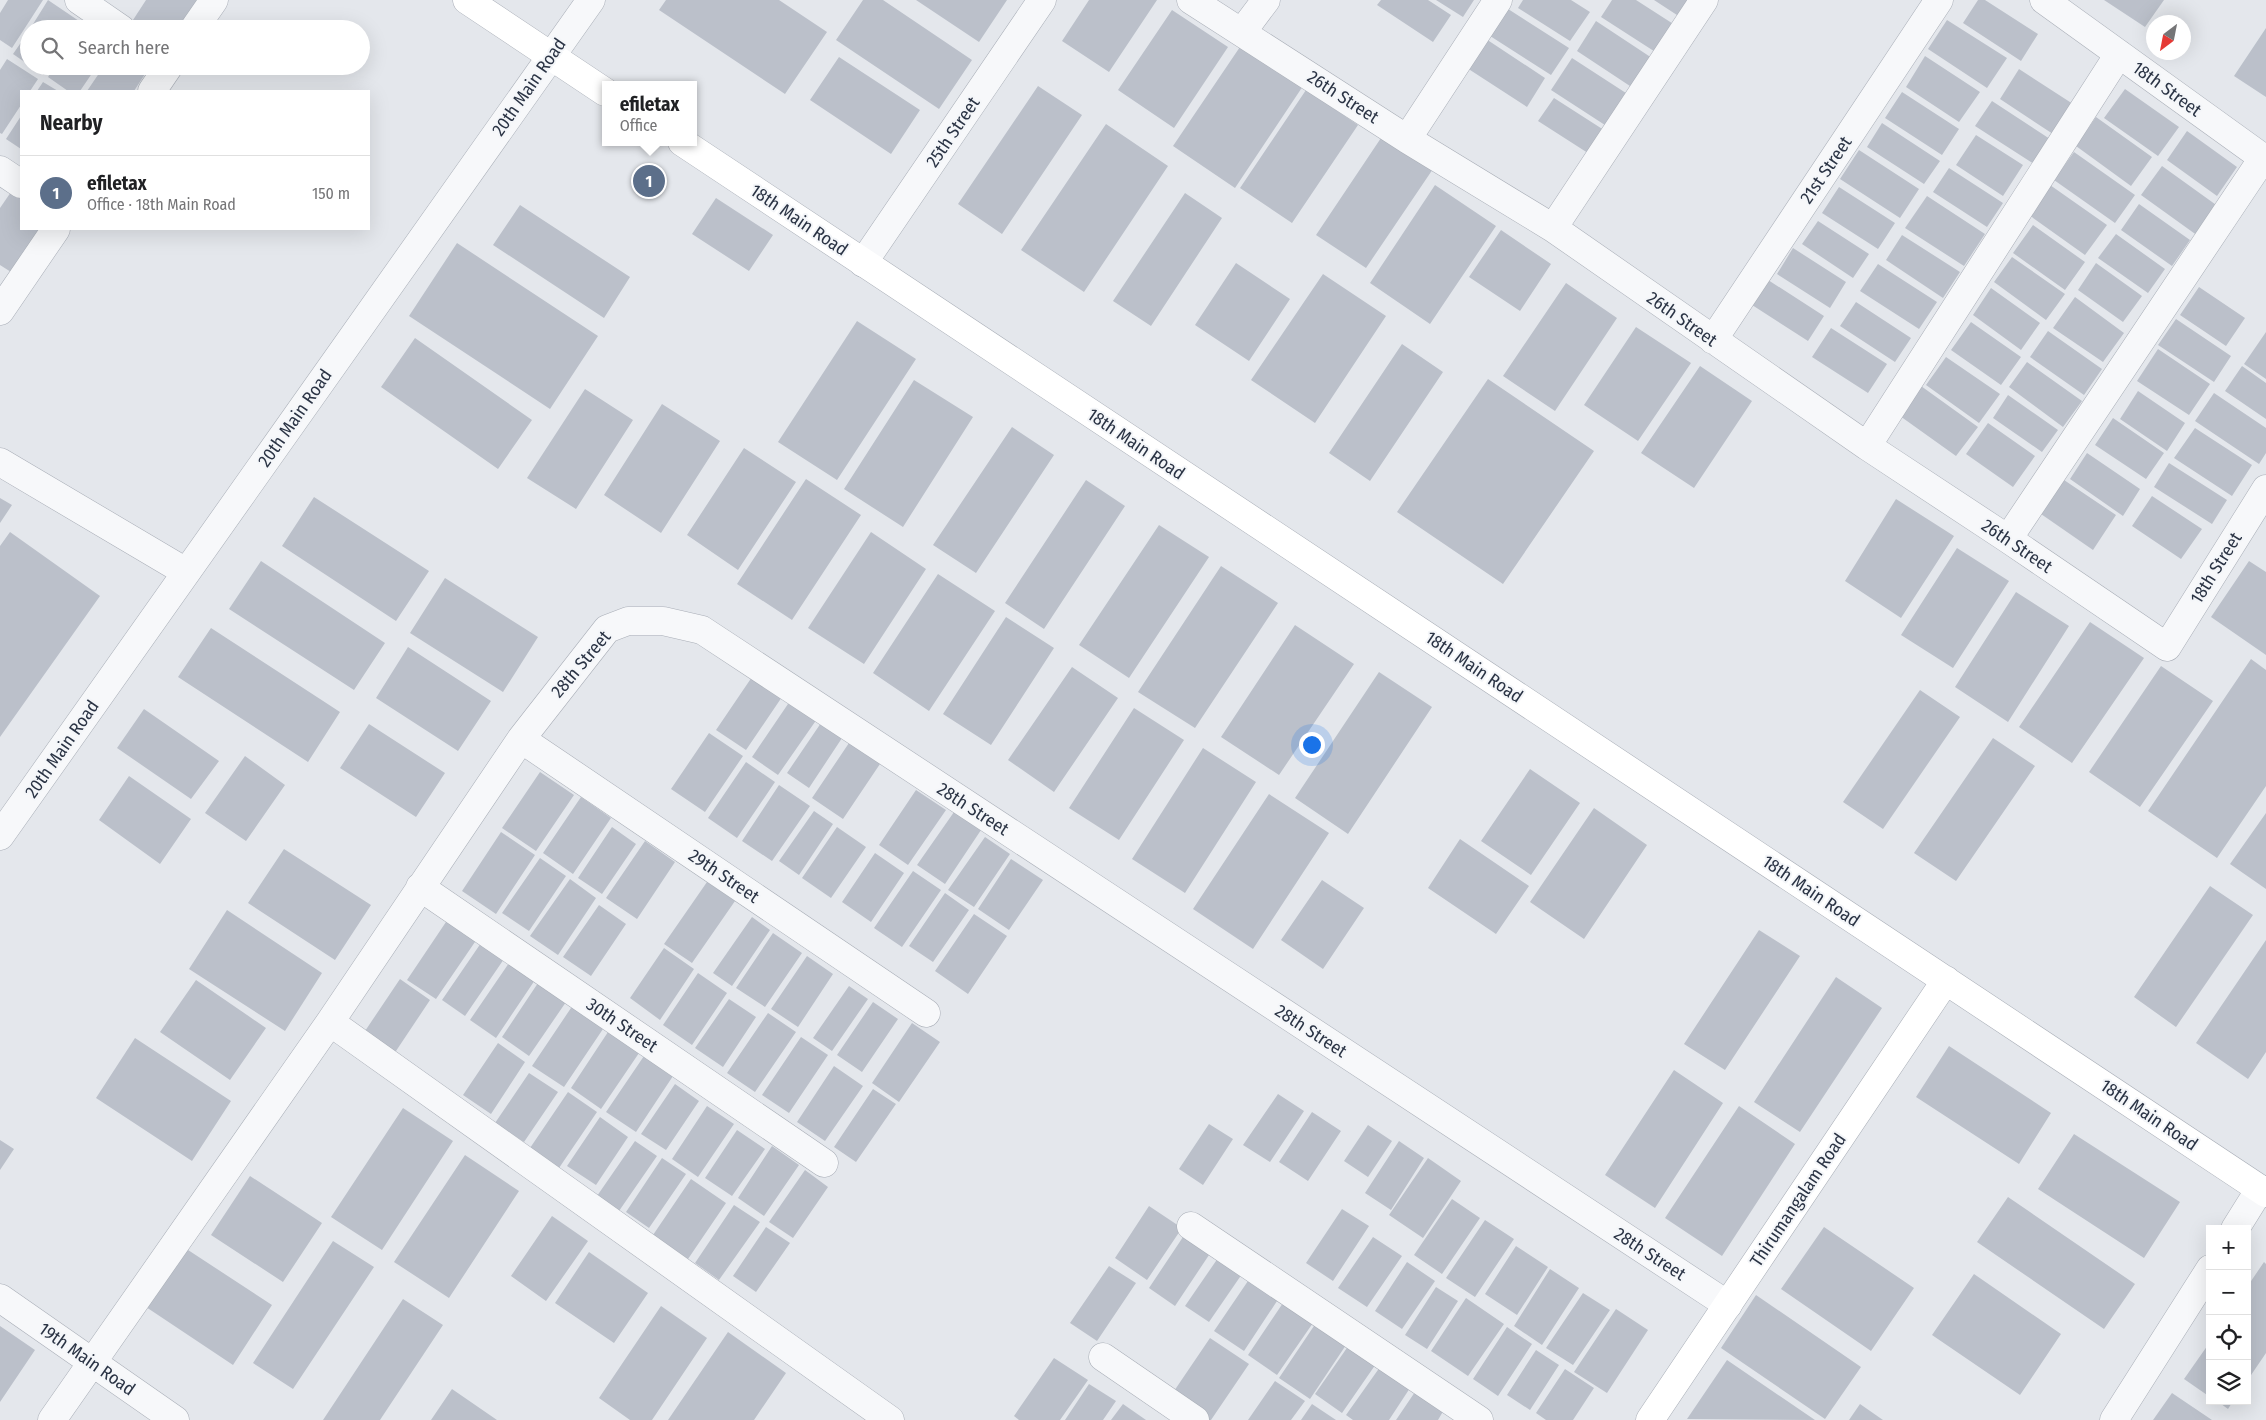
<!DOCTYPE html>
<html lang="en">
<head>
<meta charset="utf-8">
<style>
	:root { --surface:#fff; --page:#f2f2f2; --text:#202124; --muted:#757577; --line:#e0e0e0; --accent:#d1495b }
	body { margin:0; font-family:"Fira Sans Condensed",sans-serif; background:var(--page); color:var(--text) }
	.controls { position:absolute; right:15px; bottom:15px; display:grid; overflow:hidden; border-radius:0px; box-shadow:0 5px 20px #0002 }
	.controls button { width:45px; height:45px; display:grid; place-items:center; padding:0; border:0; border-bottom:1px solid var(--line); background:var(--surface); color:var(--text); font:25px sans-serif }
	.compass { position:absolute; left:2146px; top:15px; width:45px; height:45px; border-radius:50%; background:var(--surface); box-shadow:0 5px 20px #0002; rotate:212deg }
	.you { position:absolute; left:1311px; top:744px; width:18px; height:18px; margin:-12px; border:4px solid #fff; border-radius:50%; background:#1a73e8; box-shadow:0 0 0 8px #1a73e833 }
	.badge { display:grid; place-items:center; width:32px; height:32px; border-radius:50%; background:var(--accent); color:#fff; font-size:16px; font-weight:700 }
	.pin { position:absolute; translate:-50% -50%; border:2px solid #fff; box-shadow:0 1px 5px #0006 }
	.popup { position:absolute; left:602px; top:81px; width:95px; height:65px; box-sizing:border-box; display:grid; place-content:center; border-radius:0px; background:var(--surface); filter:drop-shadow(0 1px 4px #0005); font-size:16px; white-space:nowrap; color:var(--muted) }
	.popup b { font-size:19px; color:var(--text) }
	.popup::after { content:''; position:absolute; left:50%; top:100%; margin-left:-10px; border:10px solid transparent; border-top-color:var(--surface) }
	.list { margin:0; padding:0; list-style:none }
	h2 { display:flex; justify-content:space-between; align-items:center; height:65px; margin:0; padding:0 20px; font-size:21px }
	h2 small { font-size:16px; font-weight:400; color:var(--muted) }
	.list li { display:grid; grid-template-columns:32px 1fr auto; gap:15px; align-items:center; box-sizing:border-box; height:75px; padding:0 20px; border-top:1px solid var(--line) }
	.list b { display:block; font-size:19px; white-space:nowrap }
	.list p { margin:0; font-size:16px; white-space:nowrap; color:var(--muted) }
	.list em { font-size:16px; font-style:normal; color:var(--muted) }
	.icon { flex:none; width:28px; height:28px; fill:none; stroke:currentColor; stroke-width:2; stroke-linecap:round; stroke-linejoin:round }
	.map { position:relative; flex:none; width:2266px; height:1420px; overflow:hidden }
	.search { position:absolute; background:var(--surface); box-shadow:0 5px 20px #0002; left:20px; top:20px; width:350px; height:55px; display:flex; align-items:center; gap:12px; box-sizing:border-box; padding:0 18px; border-radius:28px; color:var(--muted); font-size:19px }
	.panel { position:absolute; background:var(--surface); box-shadow:0 5px 20px #0002; left:20px; top:90px; width:350px; height:140px; border-radius:0px }
	.map>svg:first-child { display:block }
	.building { fill:#bbc0ca }
	.lines { fill:none; stroke-linecap:round; stroke-linejoin:round }
	.street-casing { stroke:#a9aeb7; stroke-width:29 }
	.secondary-casing { stroke:#a9aeb7; stroke-width:29 }
	.street { stroke:#f7f8fa; stroke-width:28 }
	.secondary { stroke:#fff; stroke-width:28 }
	.labels { text-anchor:middle; stroke-width:4; stroke-linejoin:round; paint-order:stroke }
	.street-label { font-size:18px; fill:#2b3445; stroke:#f4f6f9 }
</style>
</head>
<body>
<div class="map">
<svg width="2266" height="1420" viewBox="0 0 2266 1420">
	<rect width="100%" height="100%" fill="#e4e7ec"/>
	<!-- building -->
	<path class="building" d="M8,0H43L12,48L0,40V13Z
		M48,0L79,21L74,29H30Z
		M146,0H200L181,29H147L133,20Z
		M666,0H779L827,32L785,94L659,10Z
		M863,0H883L972,60L939,109L836,40Z
		M916,0H1007L979,42Z
		M1089,0H1157L1109,72L1062,41Z
		M1381,0H1428L1451,15L1433,42L1377,5Z
		M1436,0H1474L1463,17Z
		M1523,0H1571L1590,12L1570,41L1518,8Z
		M1612,0H1636L1678,27L1660,55L1601,17Z
		M1654,0H1691L1680,17Z
		M1978,0H1985L2038,34L2021,61L1963,23Z
		M2104,0H2164L2145,27Z
		M1505,7L1569,48L1551,75L1487,34Z
		M1172,10L1228,47L1174,128L1118,90Z
		M1947,20L2007,58L1987,88L1928,49Z
		M1596,21L1655,60L1636,90L1577,51Z
		M2266,28V97L2234,76Z
		M29,31V65L13,54Z
		M1246,38L1307,80L1235,188L1173,146Z
		M1486,39L1545,78L1527,107L1467,68Z
		M1925,56L1980,92L1959,122L1906,87Z
		M839,57L920,110L891,154L810,100Z
		M1572,58L1629,95L1608,127L1551,90Z
		M7,59L38,79L30,91H21V105L2,134L0,133V70Z
		M31,66H50L44,75Z
		M55,66H97L80,91H68L48,77Z
		M104,66H145L149,68L134,91H87Z
		M2019,69L2073,104L2053,134L2000,99Z
		M43,82L58,91H37Z
		M1038,86L1082,115L1002,234L958,204Z
		M2125,89L2179,127L2158,156L2104,118Z
		M1306,90L1358,125L1292,223L1240,188Z
		M1902,92L1959,129L1942,155L1885,118Z
		M1554,98L1607,132L1591,155L1538,121Z
		M1992,101L2050,139L2034,164L1975,126Z
		M21,116V149L6,139Z
		M2096,117L2152,157L2131,186L2076,146Z
		M1882,123L1940,161L1924,184L1867,147Z
		M1106,124L1168,166L1084,292L1021,250Z
		M2187,131L2237,167L2217,196L2167,160Z
		M1385,132L1435,166L1366,268L1316,235Z
		M1976,135L2023,165L2003,196L1956,165Z
		M1859,150L1919,189L1900,218L1840,179Z
		M2074,152L2135,195L2115,223L2054,180Z
		M2162,166L2219,207L2198,236L2141,195Z
		M1949,168L2003,203L1987,227L1933,192Z
		M1435,185L1496,226L1430,324L1370,283Z
		M2050,185L2107,225L2085,255L2029,215Z
		M1839,187L1895,223L1878,249L1822,213Z
		M11,192L21,199V229H42L11,272L0,265V208Z
		M1185,193L1222,218L1151,326L1113,301Z
		M1927,196L1985,234L1964,266L1905,228Z
		M716,198L773,235L749,271L692,234Z
		M2139,204L2190,240L2172,266L2121,230Z
		M520,205L630,277L604,318L493,245Z
		M1818,221L1869,254L1853,278L1802,244Z
		M2033,225L2085,262L2065,290L2013,253Z
		M1501,230L1551,264L1520,311L1469,277Z
		M2116,234L2165,269L2148,293L2098,258Z
		M1902,235L1960,272L1943,298L1886,260Z
		M457,243L598,336L550,409L409,316Z
		M1793,248L1846,282L1830,308L1777,274Z
		M2012,257L2065,294L2046,320L1994,282Z
		M1236,263L1290,299L1249,361L1195,325Z
		M2096,263L2142,296L2123,322L2078,290Z
		M1878,264L1937,302L1919,329L1860,291Z
		M1323,274L1386,316L1315,423L1251,380Z
		M1765,278L1824,316L1808,341L1749,303Z
		M1566,283L1617,318L1555,411L1503,376Z
		M2199,287L2245,318L2226,346L2180,315Z
		M1991,288L2040,323L2021,350L1973,315Z
		M2075,297L2124,333L2103,362L2053,328Z
		M1856,302L1911,338L1895,362L1840,326Z
		M2176,319L2231,356L2214,382L2158,345Z
		M857,321L916,359L837,480L778,442Z
		M1971,322L2021,357L2001,385L1951,350Z
		M1636,327L1691,363L1638,441L1584,405Z
		M1831,328L1887,364L1868,393L1812,357Z
		M2048,331L2102,369L2084,395L2030,357Z
		M2266,332V379L2244,364Z
		M415,338L532,420L498,469L381,387Z
		M1402,344L1443,372L1370,481L1329,453Z
		M2158,349L2210,384L2189,415L2137,381Z
		M1946,357L2000,394L1979,423L1926,385Z
		M2027,362L2082,401L2063,427L2009,387Z
		M1700,366L1752,401L1694,488L1641,453Z
		M2242,366L2266,383V419L2225,391Z
		M1488,379L1594,451L1503,584L1397,512Z
		M914,380L973,417L903,527L844,489Z
		M1921,386L1978,427L1956,456L1900,416Z
		M585,389L633,420L576,509L527,478Z
		M2138,391L2185,423L2167,451L2120,419Z
		M2214,393L2266,428V453L2259,464L2195,421Z
		M2008,395L2058,430L2042,452L1993,418Z
		M662,404L720,441L661,533L604,495Z
		M2113,418L2164,453L2146,479L2095,445Z
		M1988,423L2035,456L2013,487L1966,454Z
		M1012,427L1054,455L976,573L933,545Z
		M2195,428L2252,465L2232,496L2174,458Z
		M744,448L796,482L738,570L687,535Z
		M2087,453L2140,489L2123,516L2070,479Z
		M2169,463L2227,500L2212,524L2154,487Z
		M806,479L861,515L792,620L737,584Z
		M1086,480L1125,506L1044,629L1005,603Z
		M2064,480L2116,515L2093,550L2041,514Z
		M2152,496L2202,529L2181,559L2132,526Z
		M314,497L429,571L396,621L282,546Z
		M0,498L12,505L0,523Z
		M1896,499L1954,536L1901,618L1845,581Z
		M1159,525L1209,557L1129,678L1079,645Z
		M10,532L100,596L0,737V546Z
		M871,532L926,569L864,664L808,628Z
		M1957,548L2009,581L1953,668L1901,635Z
		M261,561L385,643L354,690L229,609Z
		M2249,561L2266,572V655L2211,617Z
		M1221,566L1278,603L1195,728L1138,692Z
		M938,574L995,611L929,711L873,673Z
		M445,578L538,637L503,692L410,633Z
		M2016,592L2069,626L2008,722L1955,687Z
		M1006,617L1054,648L991,745L943,714Z
		M2090,622L2144,658L2072,763L2019,727Z
		M1295,625L1354,664L1279,775L1221,737Z
		M211,628L340,712L308,762L178,677Z
		M408,647L491,701L458,751L376,698Z
		M2251,659L2266,670V786L2217,858L2148,811Z
		M2161,666L2213,701L2140,807L2089,772Z
		M1072,667L1118,698L1054,792L1008,760Z
		M1379,672L1432,707L1348,834L1295,798Z
		M754,674L784,694L746,750L716,730Z
		M1920,690L1960,717L1883,829L1843,802Z
		M790,701L817,719L778,775L752,757Z
		M1134,708L1184,740L1119,840L1069,808Z
		M144,709L219,761L191,799L117,748Z
		M823,720L844,735L809,788L787,773Z
		M369,724L445,773L416,817L340,768Z
		M709,733L743,756L705,812L671,789Z
		M1993,738L2035,766L1956,881L1914,853Z
		M851,740L882,761L843,819L812,798Z
		M1203,748L1256,782L1185,893L1132,859Z
		M245,756L285,785L246,841L205,813Z
		M746,762L775,782L737,838L708,818Z
		M1530,769L1580,803L1531,875L1481,841Z
		M540,772L574,795L536,851L502,828Z
		M129,776L191,819L160,864L99,820Z
		M779,785L810,806L772,861L742,841Z
		M916,790L946,810L908,865L879,845Z
		M1269,794L1329,833L1253,949L1193,909Z
		M581,797L611,818L573,874L543,853Z
		M1594,808L1647,845L1584,939L1530,902Z
		M814,811L833,824L799,875L779,861Z
		M954,812L981,830L945,884L917,865Z
		M2266,813V889L2230,864Z
		M612,827L636,844L602,894L578,878Z
		M837,827L866,847L831,898L802,878Z
		M501,832L535,855L496,914L462,891Z
		M985,837L1010,854L974,907L948,890Z
		M1460,839L1529,886L1496,934L1428,888Z
		M645,841L675,862L637,919L606,898Z
		M284,849L371,905L335,960L248,903Z
		M875,853L904,873L871,922L842,902Z
		M540,858L566,876L529,931L502,913Z
		M1011,859L1043,880L1009,930L978,909Z
		M913,871L941,890L902,947L874,928Z
		M570,879L596,898L558,955L530,936Z
		M1322,880L1364,908L1323,969L1281,940Z
		M707,882L735,901L692,963L664,944Z
		M2210,886L2253,915L2176,1027L2134,997Z
		M945,893L969,910L933,962L909,946Z
		M599,905L626,924L591,976L563,957Z
		M227,910L322,973L285,1031L189,969Z
		M974,914L1007,936L968,994L935,971Z
		M752,917L770,930L732,986L713,973Z
		M448,919L477,939L436,999L407,980Z
		M1759,930L1800,956L1725,1070L1684,1044Z
		M773,933L802,953L765,1007L736,988Z
		M2266,940V1052L2248,1079L2196,1043Z
		M481,943L504,959L465,1016L442,1000Z
		M664,948L694,969L660,1020L630,998Z
		M807,956L833,974L798,1027L771,1009Z
		M509,963L535,980L496,1038L470,1020Z
		M698,973L727,993L692,1045L663,1025Z
		M1836,977L1882,1008L1800,1132L1754,1102Z
		M400,979L430,1000L392,1057L361,1037Z
		M196,980L266,1028L230,1080L160,1032Z
		M538,983L566,1002L529,1056L502,1037Z
		M849,986L868,999L832,1051L813,1038Z
		M729,999L756,1017L723,1067L695,1048Z
		M873,1002L898,1019L862,1072L837,1055Z
		M573,1005L605,1026L564,1087L532,1066Z
		M768,1013L796,1032L755,1092L727,1073Z
		M912,1023L940,1042L899,1102L872,1083Z
		M608,1032L639,1053L601,1109L571,1088Z
		M801,1037L828,1055L789,1113L762,1095Z
		M135,1038L231,1101L192,1161L96,1098Z
		M498,1043L525,1062L491,1114L463,1095Z
		M1949,1046L2051,1113L2019,1164L1916,1097Z
		M644,1056L673,1076L636,1132L606,1112Z
		M834,1066L863,1086L825,1141L797,1122Z
		M1674,1070L1723,1103L1655,1208L1605,1175Z
		M529,1073L558,1092L524,1142L495,1123Z
		M675,1084L699,1101L666,1150L641,1134Z
		M873,1089L896,1104L856,1162L834,1147Z
		M568,1092L597,1112L559,1168L530,1148Z
		M1278,1094L1304,1111L1270,1162L1243,1145Z
		M707,1106L734,1124L698,1177L672,1159Z
		M1739,1106L1795,1144L1722,1256L1665,1218Z
		M403,1108L453,1141L382,1250L331,1217Z
		M1312,1112L1341,1131L1308,1181L1279,1162Z
		M600,1117L628,1137L596,1185L567,1166Z
		M1209,1124L1233,1139L1203,1185L1179,1169Z
		M1368,1125L1392,1141L1368,1177L1344,1161Z
		M737,1130L765,1149L732,1196L705,1178Z
		M2074,1134L2180,1202L2144,1258L2038,1189Z
		M0,1140L14,1149L0,1170Z
		M635,1141L657,1156L619,1211L597,1196Z
		M1399,1141L1424,1158L1391,1210L1365,1193Z
		M772,1146L799,1165L764,1216L738,1198Z
		M465,1155L519,1191L449,1298L394,1262Z
		M662,1158L686,1174L649,1228L626,1212Z
		M1428,1158L1461,1181L1423,1238L1389,1215Z
		M805,1170L828,1187L793,1238L769,1222Z
		M250,1176L322,1223L283,1282L211,1235Z
		M691,1179L726,1203L688,1259L653,1235Z
		M2008,1197L2135,1284L2104,1329L1977,1242Z
		M1452,1199L1480,1218L1442,1274L1414,1255Z
		M734,1205L760,1222L719,1280L695,1263Z
		M1149,1206L1182,1228L1147,1280L1115,1258Z
		M1342,1209L1369,1226L1333,1281L1306,1263Z
		M552,1216L588,1241L546,1301L511,1276Z
		M1485,1220L1514,1239L1475,1297L1446,1278Z
		M766,1227L790,1243L756,1292L733,1276Z
		M1824,1227L1914,1288L1871,1351L1781,1289Z
		M1187,1231L1213,1249L1175,1306L1149,1288Z
		M1373,1237L1402,1256L1367,1307L1338,1288Z
		M333,1241L374,1267L293,1389L253,1363Z
		M1516,1246L1548,1267L1517,1315L1485,1294Z
		M185,1248L272,1305L233,1365L146,1307Z
		M589,1252L648,1293L614,1343L555,1303Z
		M1218,1258L1242,1274L1209,1322L1185,1306Z
		M1407,1262L1435,1281L1402,1329L1375,1311Z
		M2264,1262L2266,1264V1353L2247,1381V1287Z
		M1109,1266L1136,1283L1097,1341L1070,1323Z
		M1550,1269L1579,1288L1542,1345L1514,1326Z
		M1974,1274L2061,1334L2020,1395L1932,1335Z
		M1250,1278L1279,1298L1244,1351L1214,1331Z
		M1436,1287L1458,1301L1427,1349L1405,1335Z
		M1583,1293L1610,1310L1573,1365L1546,1348Z
		M1756,1295L1861,1367L1825,1419L1721,1348Z
		M1466,1298L1504,1324L1468,1376L1431,1351Z
		M403,1299L443,1325L380,1420H323Z
		M1285,1300L1315,1320L1277,1375L1248,1355Z
		M661,1306L707,1338L652,1420H630L599,1398Z
		M1616,1309L1648,1330L1607,1393L1574,1372Z
		M1318,1320L1348,1342L1310,1399L1279,1378Z
		M0,1326L35,1350L0,1402Z
		M1507,1327L1532,1344L1498,1396L1473,1379Z
		M728,1332L786,1373L754,1420H668Z
		M1210,1338L1249,1364L1211,1420H1206L1170,1397Z
		M1351,1342L1378,1361L1342,1413L1315,1394Z
		M2210,1342V1397L2184,1379Z
		M1536,1350L1559,1365L1530,1410L1507,1395Z
		M1054,1358L1088,1380L1060,1420H1019L1014,1416Z
		M1727,1360L1815,1420L1687,1419Z
		M1380,1367L1410,1388L1389,1420H1353L1346,1415Z
		M1565,1369L1594,1388L1573,1420H1546L1536,1413Z
		M1275,1381L1305,1401L1291,1420H1248Z
		M1089,1384L1116,1401L1103,1420H1065Z
		M452,1389L497,1420H431Z
		M1417,1389L1445,1408L1438,1420H1396Z
		M2172,1393L2212,1420H2153Z
		M2217,1401H2233L2228,1409Z
		M1123,1404L1146,1420H1111Z
		M1312,1404L1336,1420H1301Z
		M1860,1404L1883,1420H1849Z"/>
	<g class="lines">
		<!-- street casing -->
		<g class="street-casing">
			<path id="street" d="M79,0L121,29
				M1191,0L1407,139L1553,228L1867,446L2008,539L2167,647L2266,489
				M2044,0L2266,160
				M194,29L214,0
				M1242,32L1266,0
				M152,91L169,66
				M1407,139L1498,0
				M0,170L21,184
				M1553,228L1704,0
				M863,263L1042,0
				M0,311L56,229
				M1713,340L1939,0
				M1867,446L2119,54
				M0,462L186,572
				M2008,539L2263,158
				M521,739L926,1013
				M0,836L591,0
				M420,887L824,1163
				M330,1022L890,1420
				M1191,1226L1479,1420
				M2235,1229L2260,1189
				M0,1298L175,1420
				M1103,1357L1195,1420
				M52,1420L330,1022L521,739L607,629L628,621H663L702,630L1728,1305
				M2114,1420L2210,1269"/>
		</g>
		<!-- secondary casing -->
		<g class="secondary-casing">
			<path id="secondary" d="M467,0L605,92
				M682,142L2266,1193
				M1650,1420L1946,980"/>
		</g>
		<!-- street -->
		<use href="#street" class="street"/>
		<!-- secondary -->
		<use href="#secondary" class="secondary"/>
	</g>
	<g class="labels">
		<!-- street labels -->
		<g class="street-label">
			<text transform="translate(529 87) rotate(-55)" y="6">20th Main Road</text>
			<text transform="translate(2167 89) rotate(36)" y="6">18th Street</text>
			<text transform="translate(1343 97) rotate(33)" y="6">26th Street</text>
			<text transform="translate(953 132) rotate(-56)" y="6">25th Street</text>
			<text transform="translate(1826 170) rotate(-56)" y="6">21st Street</text>
			<text transform="translate(799 220) rotate(34)" y="6">18th Main Road</text>
			<text transform="translate(1682 319) rotate(35)" y="6">26th Street</text>
			<text transform="translate(295 418) rotate(-55)" y="6">20th Main Road</text>
			<text transform="translate(1136 444) rotate(34)" y="6">18th Main Road</text>
			<text transform="translate(2017 546) rotate(34)" y="6">26th Street</text>
			<text transform="translate(2216 568) rotate(-58)" y="6">18th Street</text>
			<text transform="translate(581 664) rotate(-50)" y="6">28th Street</text>
			<text transform="translate(1474 667) rotate(34)" y="6">18th Main Road</text>
			<text transform="translate(62 749) rotate(-55)" y="6">20th Main Road</text>
			<text transform="translate(973 809) rotate(33)" y="6">28th Street</text>
			<text transform="translate(724 876) rotate(34)" y="6">29th Street</text>
			<text transform="translate(1811 891) rotate(34)" y="6">18th Main Road</text>
			<text transform="translate(622 1025) rotate(34)" y="6">30th Street</text>
			<text transform="translate(1311 1031) rotate(33)" y="6">28th Street</text>
			<text transform="translate(2149 1115) rotate(34)" y="6">18th Main Road</text>
			<text transform="translate(1798 1200) rotate(-56)" y="6">Thirumangalam Road</text>
			<text transform="translate(1650 1254) rotate(33)" y="6">28th Street</text>
			<text transform="translate(87 1359) rotate(35)" y="6">19th Main Road</text>
		</g>
	</g>
</svg>
<div class="controls">
<button>+</button>
<button>−</button>
<button><svg class="icon" aria-label="locate" viewBox="0 0 24 24"><circle cx="12" cy="12" r="6"/><path d="M12 2v4M12 18v4M2 12h4M18 12h4"/></svg></button>
<button><svg class="icon" aria-label="layers" viewBox="0 0 24 24"><path d="M12 4l9 5-9 5-9-5zM3 14l9 5 9-5"/></svg></button>
</div>
<svg class="compass" viewBox="-18 -18 36 36"><path d="M0-13l5 13h-10z" fill="#e53935"/><path d="M0 13l5-13h-10z" fill="#757577"/></svg>
<div class="you"></div>
<div class="pin badge" style="left:649px;top:181px;background:#5c6f8a">1</div>
<div class="popup"><b>efiletax</b>Office</div>
<div class="search"><svg class="icon" aria-label="search" viewBox="0 0 24 24"><circle cx="10" cy="10" r="6"/><path d="M15 15l6 6"/></svg>Search here</div>
<section class="panel">
<h2>Nearby<small></small></h2>
<ul class="list">
<li><span class="badge" style="background:#5c6f8a">1</span><div><b>efiletax</b><p>Office · 18th Main Road</p></div><em>150 m</em></li>
</ul>
</section>
</div>
</body>
</html>
